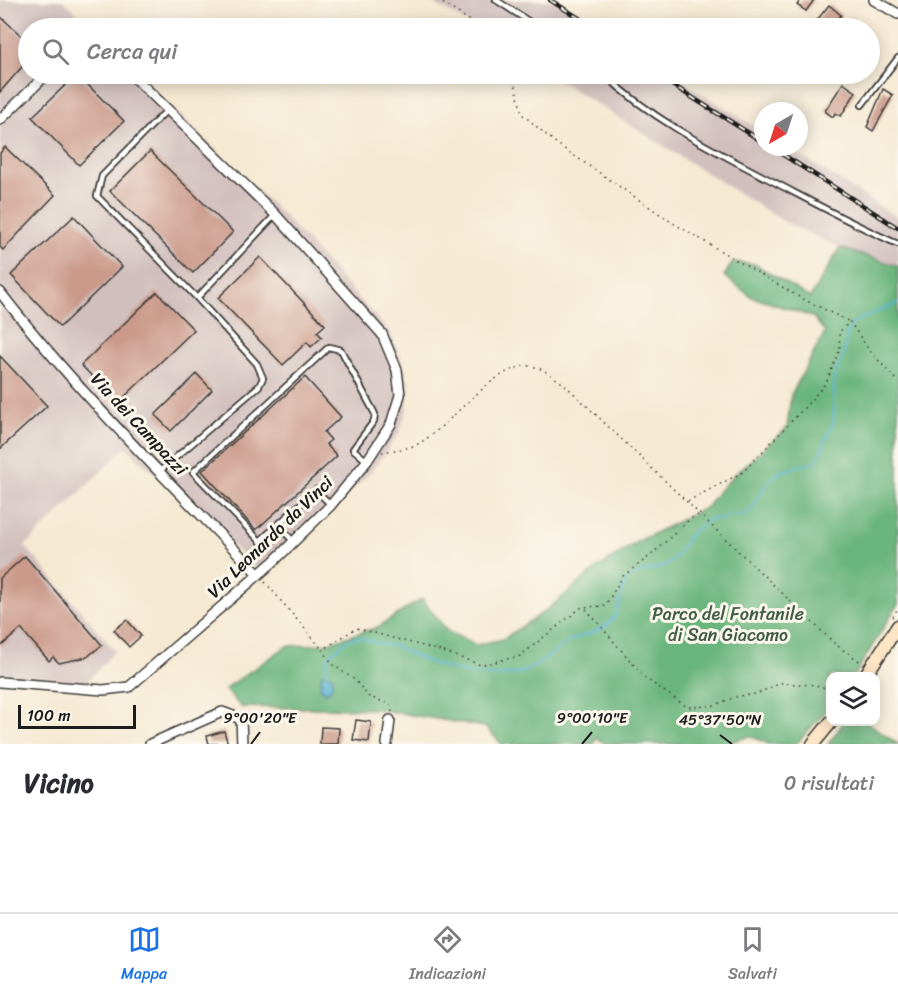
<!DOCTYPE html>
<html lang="it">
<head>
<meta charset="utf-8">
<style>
	:root { --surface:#fff; --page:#f7f7f7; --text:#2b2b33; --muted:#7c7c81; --line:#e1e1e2; --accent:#1a73e8 }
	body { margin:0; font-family:Sriracha,sans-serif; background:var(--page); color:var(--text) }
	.controls { position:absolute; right:18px; bottom:18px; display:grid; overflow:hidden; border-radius:12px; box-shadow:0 3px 15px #0003 }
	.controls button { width:54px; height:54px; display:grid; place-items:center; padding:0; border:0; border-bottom:2px solid var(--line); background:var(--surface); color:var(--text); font:30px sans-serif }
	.compass { position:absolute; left:754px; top:102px; width:54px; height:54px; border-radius:50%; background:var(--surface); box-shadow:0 3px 15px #0003; rotate:219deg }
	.scale { position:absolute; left:18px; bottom:15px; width:118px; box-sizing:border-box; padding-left:6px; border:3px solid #1c1c1c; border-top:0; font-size:16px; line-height:21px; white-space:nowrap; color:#1c1c1c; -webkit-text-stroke:4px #fbf7ec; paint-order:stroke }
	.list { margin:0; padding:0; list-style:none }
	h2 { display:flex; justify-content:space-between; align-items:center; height:78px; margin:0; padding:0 24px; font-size:26px }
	h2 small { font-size:20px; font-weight:400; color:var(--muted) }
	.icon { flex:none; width:33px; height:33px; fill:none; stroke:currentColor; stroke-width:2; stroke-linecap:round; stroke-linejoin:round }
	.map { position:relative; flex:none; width:898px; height:744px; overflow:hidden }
	.search { position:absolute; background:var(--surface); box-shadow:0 3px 15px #0003; left:18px; right:18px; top:18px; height:66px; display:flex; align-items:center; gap:15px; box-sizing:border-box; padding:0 21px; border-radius:33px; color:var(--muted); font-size:22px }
	.sheet { height:168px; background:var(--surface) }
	nav { display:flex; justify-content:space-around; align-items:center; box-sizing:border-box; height:84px; border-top:2px solid var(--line); background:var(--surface); font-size:16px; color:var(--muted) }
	nav a { display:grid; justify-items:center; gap:3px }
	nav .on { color:var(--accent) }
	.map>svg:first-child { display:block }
	.industrial { fill:#d1bfbe }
	.forest { fill:#6bb57d; stroke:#44684c; stroke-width:1.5 }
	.water { fill:#55b1d3; stroke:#386678; stroke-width:1.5 }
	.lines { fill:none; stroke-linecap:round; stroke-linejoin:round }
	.stream { stroke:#55b1d3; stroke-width:2 }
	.building { fill:#ca9989 }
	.lane-casing { stroke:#3d3b37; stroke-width:8 }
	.street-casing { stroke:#3d3b37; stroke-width:12 }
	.secondary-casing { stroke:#3d3b37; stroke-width:15 }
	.path { stroke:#3d3b37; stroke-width:1.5; stroke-dasharray:1.5 4.5; stroke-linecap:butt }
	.lane { stroke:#fff; stroke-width:4.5 }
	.street { stroke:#fff; stroke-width:9 }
	.secondary { stroke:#fde5c5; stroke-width:12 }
	.rail-casing { stroke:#1c1c1c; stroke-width:4.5 }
	.rail { stroke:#fbf7ec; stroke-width:2; stroke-dasharray:7; stroke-linecap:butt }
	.ticks { fill:none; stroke:#1c1c1c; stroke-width:2 }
	.labels { text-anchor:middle; stroke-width:6; stroke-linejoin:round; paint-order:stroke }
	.street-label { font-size:18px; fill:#1c1c1c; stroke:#fbf7ec }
	.park-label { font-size:18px; fill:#405c46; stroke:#fbf7ec }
	.ticks-label { font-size:15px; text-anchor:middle; fill:#1c1c1c; stroke:#fbf7ec; stroke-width:6; stroke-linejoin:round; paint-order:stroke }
</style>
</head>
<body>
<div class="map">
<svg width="898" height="744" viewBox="0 0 898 744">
	<rect width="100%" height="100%" fill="#fbf7ec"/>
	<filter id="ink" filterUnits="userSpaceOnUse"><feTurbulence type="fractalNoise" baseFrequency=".0167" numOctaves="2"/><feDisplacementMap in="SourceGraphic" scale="12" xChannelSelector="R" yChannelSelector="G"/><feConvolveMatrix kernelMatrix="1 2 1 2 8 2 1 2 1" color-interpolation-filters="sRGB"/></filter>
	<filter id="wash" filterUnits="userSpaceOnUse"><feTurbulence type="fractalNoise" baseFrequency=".008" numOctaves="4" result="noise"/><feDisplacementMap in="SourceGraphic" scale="24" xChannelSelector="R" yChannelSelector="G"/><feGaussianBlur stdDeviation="1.35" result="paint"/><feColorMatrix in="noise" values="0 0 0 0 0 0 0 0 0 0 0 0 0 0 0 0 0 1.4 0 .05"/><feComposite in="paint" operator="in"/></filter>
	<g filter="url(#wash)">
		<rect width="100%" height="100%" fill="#f5e9d2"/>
		<!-- industrial -->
		<path class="industrial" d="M0,0H63L92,28H28V74H138L283,215L390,333L403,363L409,385L407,409L399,433L372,471L264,575L126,447L25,546L115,651L86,682L0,677Z
			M428,0H556L601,28H476Z
			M549,74H671L763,132V147H787L898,218V266L840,248L783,221Z"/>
		<!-- forest -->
		<path class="forest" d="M840,248L898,266V604L854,676H830V707L796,744H769L750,736L724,744H607L596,738L594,744H502L485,727L376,709L241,707L225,689L287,646L324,644L378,627L422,599L447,631L476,645L503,639L544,612L596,569L637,542L707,507L716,494L734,475L787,428L791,395L825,332L813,317L752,297L724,276L733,262L755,264L810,298Z
			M844,722H867L898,744H828Z"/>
		<!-- water -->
		<path class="water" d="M322,673L333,676L331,689L326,692L320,687Z"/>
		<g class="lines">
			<!-- stream -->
			<path class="stream" d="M326,675L328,656C335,651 340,645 347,641C363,631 377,648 393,645C430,665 487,687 528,670C544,663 555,649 569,641C585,633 600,634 613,619C622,608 618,591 627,581C637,569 652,572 664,566C678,559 681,546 690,535C696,528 704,523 711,518L722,520L730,515H746C759,504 761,488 773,477C783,468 804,466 817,461L834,421V378L844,353L847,333L854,322L898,303"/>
		</g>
		<g id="blocks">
			<!-- building -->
			<path class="building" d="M801,0H814L806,11L797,5Z
				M829,5L841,15L831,28H820L814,24Z
				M0,16L28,42V60L0,92Z
				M77,74L124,121L79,165L32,117Z
				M843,83L856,92L841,116L835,113L833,117L825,111Z
				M883,89L893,95L873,131L867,127Z
				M5,147L55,195L3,250L0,247V153Z
				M150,151L233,232L193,273L110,191Z
				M74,216L122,267L60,327L11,275Z
				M260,257L325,325L317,332L322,337L311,347L307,342L283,365L218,298Z
				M157,292L194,330L118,403L81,365Z
				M0,356L47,406L0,449Z
				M197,374L212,390L171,431L155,415Z
				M305,377L341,417L324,432L331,440L326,444L337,456L256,530L202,471Z
				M25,556L102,645L87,657L59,663L53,657L49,661L21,629L0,647V578Z
				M127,620L141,636L129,647L114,630Z
				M356,720L371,722L369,742L353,740Z
				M321,727L339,728L338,744H320Z
				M224,731L228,744H209L207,736Z"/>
		</g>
	</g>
	<g filter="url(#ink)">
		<use href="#blocks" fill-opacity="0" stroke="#3d3b37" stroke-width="1.5"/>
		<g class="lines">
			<!-- lane casing -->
			<g class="lane-casing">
				<path id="lane" d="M496,0L539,28
					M604,74C653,121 715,151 774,182C816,204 856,226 898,244
					M862,105L898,58
					M167,110L102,176L97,196L197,298L275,215
					M160,471L259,386L263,378L257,364L197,298
					M331,505L316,490L260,541L193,472L329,347L341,350L375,414L374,421L353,449L367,461
					M278,525L294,542"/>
			</g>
			<!-- street casing -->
			<g class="street-casing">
				<path id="street" d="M874,0L898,14
					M0,120L47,74
					M0,292C78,393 170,482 258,574
					M0,682L103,690L129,687L273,562L331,505L367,461L391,424L400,395L397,370L382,334L275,214L131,74
					M150,744L222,712L241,719L242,744
					M387,744L390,720"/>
			</g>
			<!-- secondary casing -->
			<g class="secondary-casing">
				<path id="secondary" d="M865,676L898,626
					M813,744L831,722"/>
			</g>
			<!-- path -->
			<path class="path" d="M438,0L481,28
				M513,74L522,114L557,144L673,223L801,298L850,322
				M382,452C393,450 408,449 418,444C451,426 491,367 528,366C541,366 555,378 565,385L835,644L862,663
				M688,501L743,472L804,408L826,383L840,349L839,332L850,322L869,350L898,382
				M265,582L322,649
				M586,609L645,678L687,707L712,706L738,696L756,694L781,683L815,685L830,689
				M893,617L898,608
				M392,712L390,704L369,697L355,680L333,665L323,650L356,628L441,651L481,665L520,656L582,607L605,606L623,576L650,556L690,519L698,515"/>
			<!-- lane -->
			<use href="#lane" class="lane"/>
			<!-- street -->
			<use href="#street" class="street"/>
			<!-- secondary -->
			<use href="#secondary" class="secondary"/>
			<!-- rail casing -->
			<g class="rail-casing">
				<path id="rail" d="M550,0L595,28
					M655,74L763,142
					M771,147L898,228"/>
			</g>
			<!-- rail -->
			<use href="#rail" class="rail"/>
		</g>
	</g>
	<!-- ticks -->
	<path class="ticks" d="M720,735L732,744M251,744L260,732M582,744L592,732"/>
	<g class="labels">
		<!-- street labels -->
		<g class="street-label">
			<text transform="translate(139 424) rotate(47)" y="6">Via dei Campazzi</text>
			<text transform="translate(270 537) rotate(-44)" y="6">Via Leonardo da Vinci</text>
		</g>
		<!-- park labels -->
		<g class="park-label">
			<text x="728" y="620">Parco del Fontanile<tspan x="728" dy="21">di San Giacomo</tspan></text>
		</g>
	</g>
	<g class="ticks-label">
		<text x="260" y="723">9°00'20"E</text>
		<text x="592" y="723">9°00'10"E</text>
		<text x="720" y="725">45°37'50"N</text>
	</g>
</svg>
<div class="controls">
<button><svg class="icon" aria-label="layers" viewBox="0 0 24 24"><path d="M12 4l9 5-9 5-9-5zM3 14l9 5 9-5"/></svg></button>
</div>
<svg class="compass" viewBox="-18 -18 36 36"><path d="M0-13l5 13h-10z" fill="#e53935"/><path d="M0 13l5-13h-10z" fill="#7c7c81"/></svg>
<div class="scale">100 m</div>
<div class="search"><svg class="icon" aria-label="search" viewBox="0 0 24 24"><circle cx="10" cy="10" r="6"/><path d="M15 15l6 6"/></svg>Cerca qui</div>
</div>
<section class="sheet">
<h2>Vicino<small>0 risultati</small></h2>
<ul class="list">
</ul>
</section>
<nav>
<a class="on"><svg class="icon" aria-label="map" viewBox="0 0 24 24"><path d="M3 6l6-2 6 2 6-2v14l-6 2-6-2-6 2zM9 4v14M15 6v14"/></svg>Mappa</a>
<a><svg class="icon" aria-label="directions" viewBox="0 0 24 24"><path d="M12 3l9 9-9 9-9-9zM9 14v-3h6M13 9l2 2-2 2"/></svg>Indicazioni</a>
<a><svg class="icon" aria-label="saved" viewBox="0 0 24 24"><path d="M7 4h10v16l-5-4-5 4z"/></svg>Salvati</a>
</nav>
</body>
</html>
